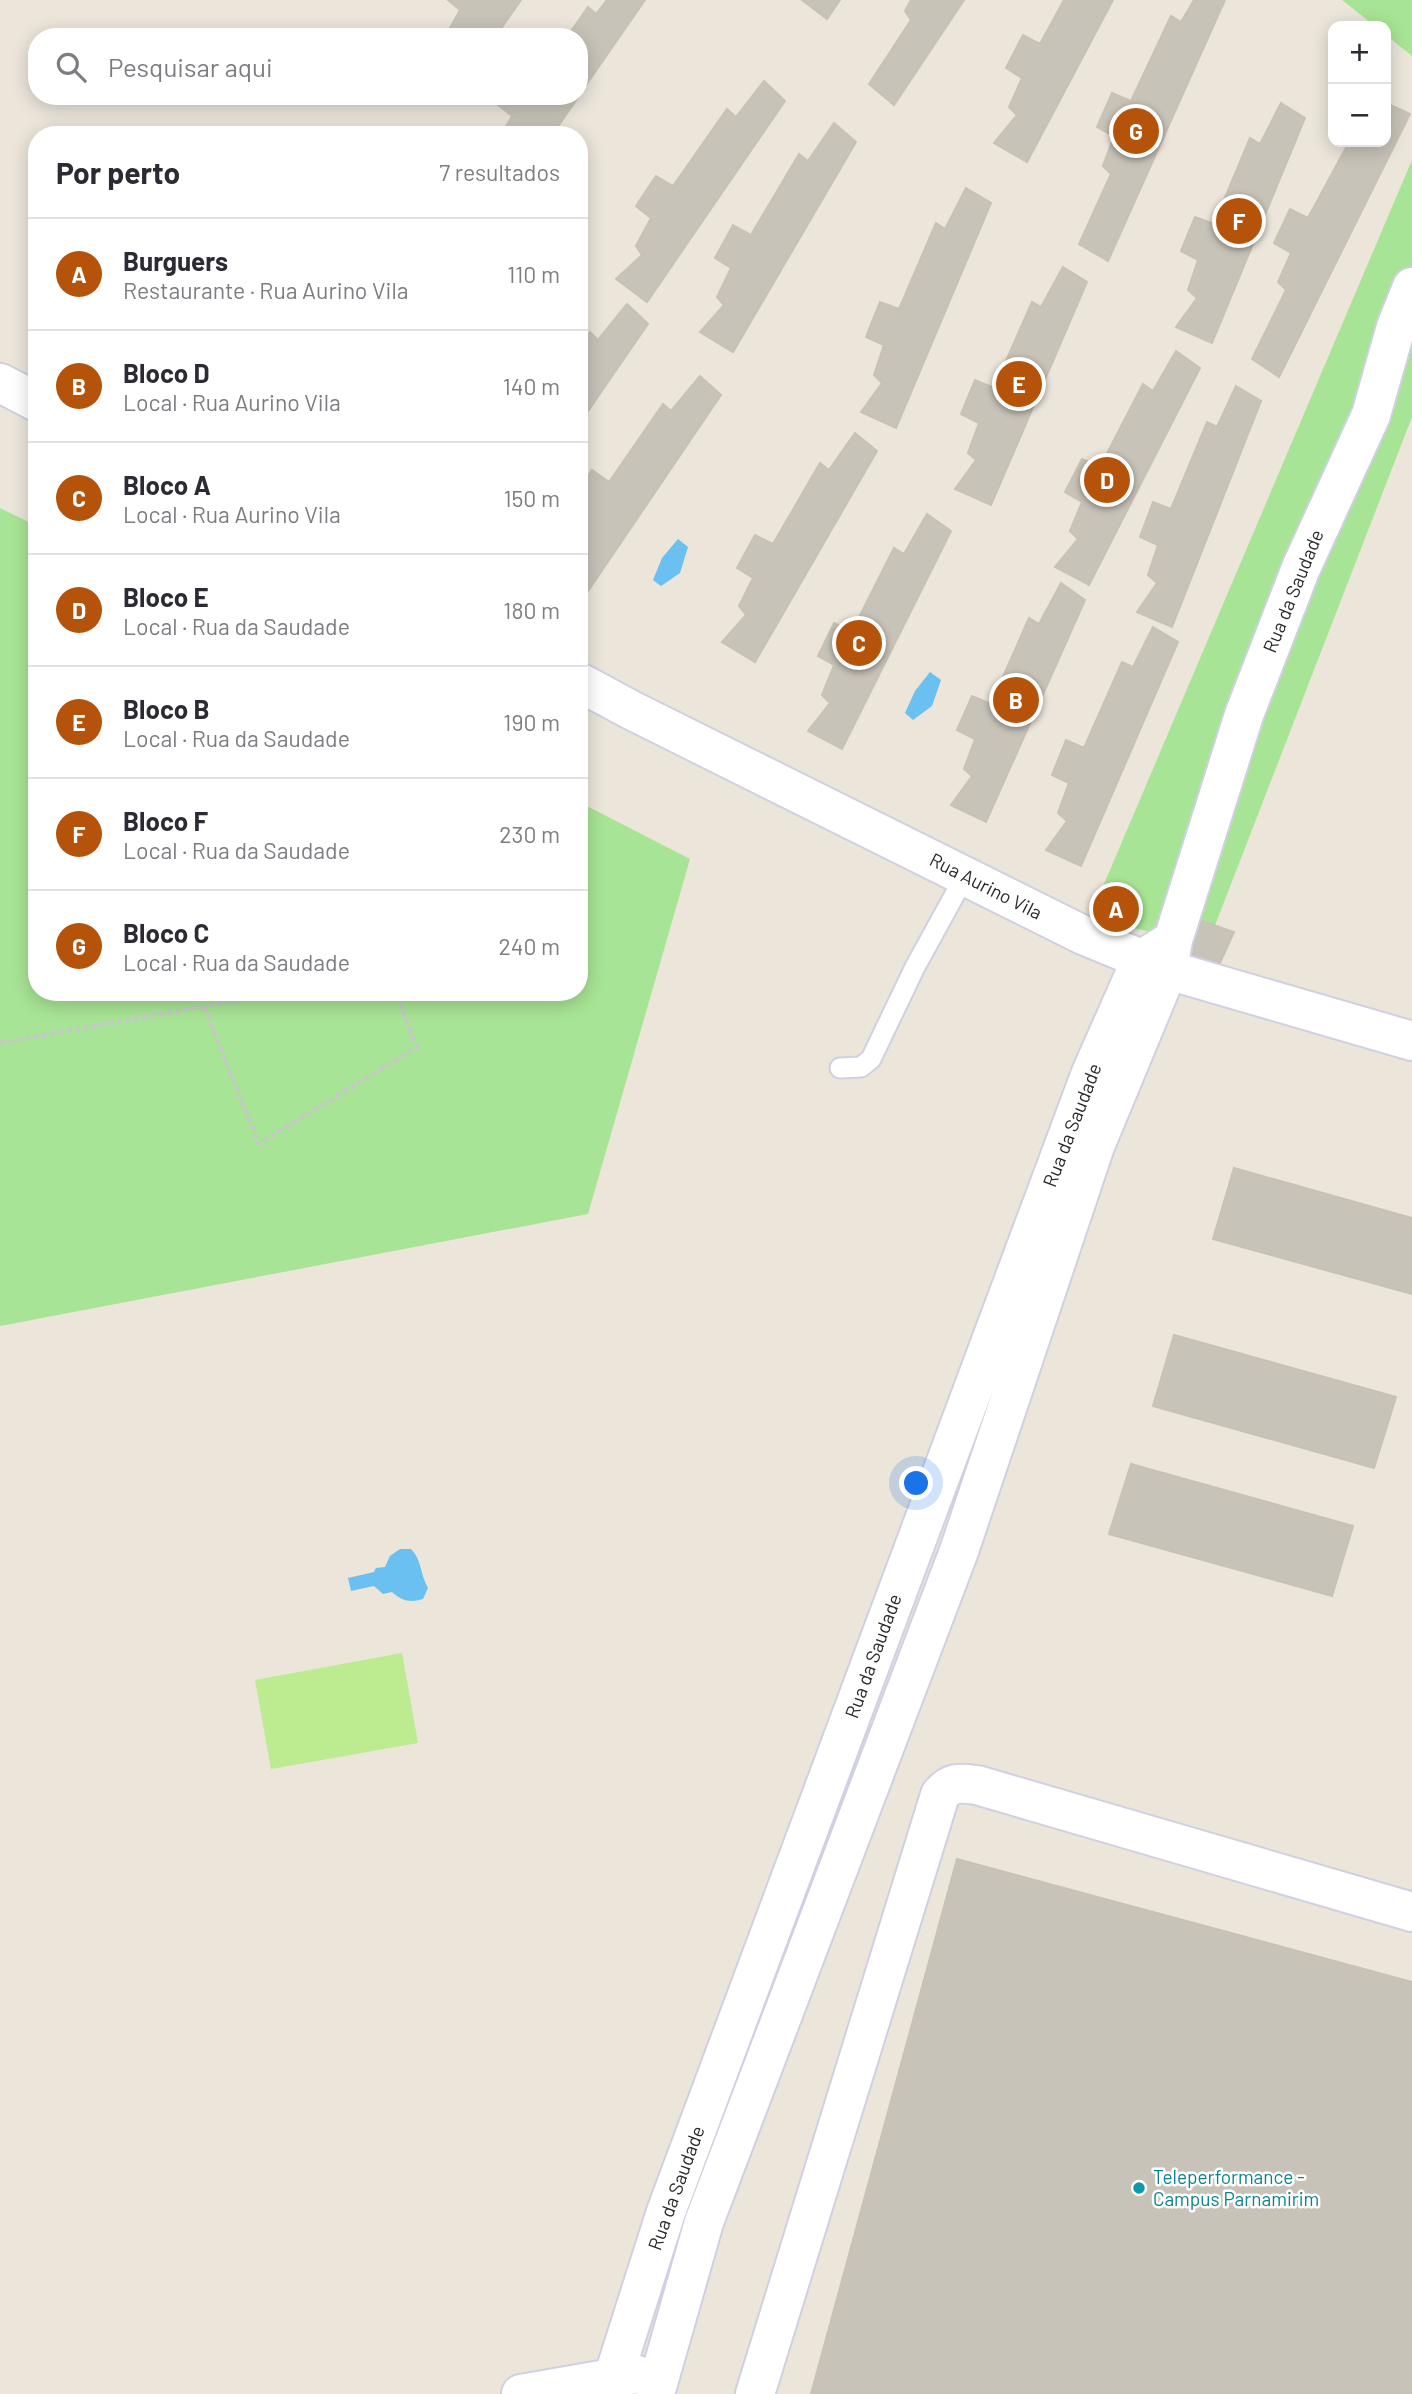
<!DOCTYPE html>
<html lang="pt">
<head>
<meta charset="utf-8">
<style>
	:root { --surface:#fff; --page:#f2f2f3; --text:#2b2b33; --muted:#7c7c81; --line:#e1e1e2; --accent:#b45309 }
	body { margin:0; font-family:Barlow,sans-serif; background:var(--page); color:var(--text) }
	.controls { position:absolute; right:21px; top:21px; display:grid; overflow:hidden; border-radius:14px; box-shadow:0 4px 18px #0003 }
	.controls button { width:63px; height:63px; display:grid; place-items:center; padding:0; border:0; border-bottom:2px solid var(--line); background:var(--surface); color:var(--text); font:35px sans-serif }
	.you { position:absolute; left:917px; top:1484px; width:24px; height:24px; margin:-18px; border:5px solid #fff; border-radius:50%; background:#1a73e8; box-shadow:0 0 0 10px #1a73e833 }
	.badge { display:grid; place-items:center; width:46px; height:46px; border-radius:50%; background:var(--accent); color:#fff; font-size:23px; font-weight:700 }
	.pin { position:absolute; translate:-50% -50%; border:4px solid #fff; box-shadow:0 2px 7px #0006 }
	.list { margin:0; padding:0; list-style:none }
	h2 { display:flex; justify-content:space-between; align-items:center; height:91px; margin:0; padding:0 28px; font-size:30px }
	h2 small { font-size:23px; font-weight:400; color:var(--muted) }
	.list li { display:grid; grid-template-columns:46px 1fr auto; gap:21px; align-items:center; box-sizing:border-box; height:112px; padding:0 28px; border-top:2px solid var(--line) }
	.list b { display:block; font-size:26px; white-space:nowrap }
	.list p { margin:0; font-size:23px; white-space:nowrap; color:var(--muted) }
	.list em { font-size:23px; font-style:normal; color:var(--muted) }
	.icon { flex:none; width:38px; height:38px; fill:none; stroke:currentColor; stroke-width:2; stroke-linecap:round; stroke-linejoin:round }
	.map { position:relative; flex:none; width:1412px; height:2394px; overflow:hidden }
	.search { position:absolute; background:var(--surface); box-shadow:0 4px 18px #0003; left:28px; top:28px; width:560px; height:77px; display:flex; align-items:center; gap:18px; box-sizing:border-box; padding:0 24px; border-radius:28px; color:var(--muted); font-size:26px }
	.panel { position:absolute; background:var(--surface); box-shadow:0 4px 18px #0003; left:28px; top:126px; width:560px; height:875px; border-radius:28px }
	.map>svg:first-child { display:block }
	.green { fill:#a8e495 }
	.pitch { fill:#bceb90 }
	.water { fill:#6ac0f0 }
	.building { fill:#c7c3b9; stroke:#c7c2b4; stroke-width:2 }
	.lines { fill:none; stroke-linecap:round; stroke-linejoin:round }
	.lane-casing { stroke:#cfd1e2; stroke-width:23 }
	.street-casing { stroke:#cfd1e2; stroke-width:42 }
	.secondary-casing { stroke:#cfd1e2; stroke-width:42 }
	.path { stroke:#c7c7c7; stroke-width:4.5; stroke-dasharray:5 3.5; stroke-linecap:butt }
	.lane { stroke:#fff; stroke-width:19 }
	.street { stroke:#fff; stroke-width:38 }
	.secondary { stroke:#fff; stroke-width:38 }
	.culture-dot { fill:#0f9aa8; stroke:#fff; stroke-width:2.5 }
	.labels { text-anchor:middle; stroke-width:5; stroke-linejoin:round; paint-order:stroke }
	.street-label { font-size:19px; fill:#292929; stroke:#fff }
	.culture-label { font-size:19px; fill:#0d838f; stroke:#fff; text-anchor:start }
</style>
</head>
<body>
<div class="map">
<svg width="1412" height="2394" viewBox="0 0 1412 2394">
	<rect width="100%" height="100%" fill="#ebe5da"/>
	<!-- green -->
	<path class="green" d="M1342,0H1412V56L1386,35V26H1375Z
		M1412,160V417L1207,946L1090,917Z
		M0,508L37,526V992H579V802L690,859L588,1214L0,1326Z"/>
	<!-- pitch -->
	<path class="pitch" d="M402,1653L418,1743L271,1769L255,1680Z"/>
	<!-- water -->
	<path class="water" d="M678,539L688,547L680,573L661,586L653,580L662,558Z
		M930,672L941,680L932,706L913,720L905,713L915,691Z
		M400,1549H411C422,1560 420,1574 428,1588L423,1599C410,1603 402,1601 392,1592L383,1594L374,1586L351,1591L348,1578L374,1572L376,1568L385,1567L390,1556Z"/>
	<!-- building -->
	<path class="building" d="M448,0H521L495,37H445L460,10Z
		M607,0H645L579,95V37H567L588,7L596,14Z
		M802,0H840L827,19Z
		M911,0H964L894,105L869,84L911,20L905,11Z
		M1064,0H1113L1027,162L994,143L1017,115L1009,107L1022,78L1006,68L1023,35L1040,44Z
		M1194,0H1225L1108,261L1079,244L1111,174L1103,166L1114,136L1097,127L1112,93L1131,101L1171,16L1181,22Z
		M764,81L785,101L647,302L616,279L642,255L636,246L651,218L636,206L656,176L673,186L727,109L736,117Z
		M502,96H579L552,135H501L512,116L497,104Z
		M1281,103L1305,118L1212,343L1176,327L1197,298L1188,290L1198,260L1181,251L1195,217L1214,224L1250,138L1260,144Z
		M1386,103L1410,114L1279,377L1252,359L1286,290L1278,282L1291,253L1274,243L1290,209L1308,218L1349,142H1386Z
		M834,123L856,142L733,352L700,332L724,305L717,297L731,268L715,258L733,225L751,235L799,154L808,161Z
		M966,188L991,203L896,428L861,412L882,383L874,375L884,345L866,337L880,302L899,309L936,223L945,229Z
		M1063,267L1087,282L991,505L955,489L976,460L968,453L979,423L961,414L975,380L994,388L1032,302L1041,307Z
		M627,304L648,324L579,424V347L590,332L598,340Z
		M1176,351L1200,368L1089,585L1055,567L1078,539L1070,531L1082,502L1065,492L1082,459L1100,467L1143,384L1153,391Z
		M700,376L721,395L584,597L579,594V527L587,513L579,507V491L592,470L609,482L663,404L671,411Z
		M1236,386L1261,401L1172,627L1137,612L1157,583L1148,575L1158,545L1140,537L1153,502L1171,509L1207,422L1217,427Z
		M855,433L877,451L755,662L722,642L746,615L739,606L753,578L737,568L755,535L773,544L820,463L829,470Z
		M927,514L951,531L842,749L808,731L830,703L822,695L834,665L818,656L834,623L852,631L894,548L904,554Z
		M1061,583L1085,600L986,822L951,805L972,776L964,769L975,739L957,730L972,696L991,704L1029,618L1039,624Z
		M1153,627L1178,642L1081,866L1046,850L1067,821L1058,813L1069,783L1052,775L1066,740L1084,748L1122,662L1133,667Z
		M1202,921L1234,932L1219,965L1188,955Z
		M1234,1168L1412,1218V1294L1213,1239Z
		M1174,1335L1396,1397L1374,1468L1153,1406Z
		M1131,1464L1353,1526L1332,1596L1109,1534Z
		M957,1859L1412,1982V2394H811Z"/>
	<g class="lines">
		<!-- lane casing -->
		<g class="lane-casing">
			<path id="lane" d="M840,1068L861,1067L871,1059L915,967L965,876"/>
		</g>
		<!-- street casing -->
		<g class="street-casing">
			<path id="street" d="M521,2394L635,2374
				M608,2394L666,2212L1091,1073L1141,960L1171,941
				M655,2394L704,2222L959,1551L1095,1146L1168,970L1173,940L1244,715L1301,568L1371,415L1396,327L1412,287
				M755,2394L940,1795C951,1781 961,1783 977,1785L1412,1912"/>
		</g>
		<!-- secondary casing -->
		<g class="secondary-casing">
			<path id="secondary" d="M0,383L37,402
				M579,682L633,711L1083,935L1168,970L1412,1041"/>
		</g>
		<!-- path -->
		<path class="path" d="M204,1007L259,1144L417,1047L395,992
			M0,1043L283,992"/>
		<!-- lane -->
		<use href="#lane" class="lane"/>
		<!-- street -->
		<use href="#street" class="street"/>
		<!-- secondary -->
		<use href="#secondary" class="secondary"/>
	</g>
	<!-- markers -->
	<circle class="culture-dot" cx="1139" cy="2188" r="7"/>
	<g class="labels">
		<!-- street labels -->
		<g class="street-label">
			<text transform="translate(1293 591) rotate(-68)" y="7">Rua da Saudade</text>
			<text transform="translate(986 886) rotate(27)" y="7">Rua Aurino Vila</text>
			<text transform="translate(1072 1125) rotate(-69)" y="7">Rua da Saudade</text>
			<text transform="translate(873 1656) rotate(-70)" y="7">Rua da Saudade</text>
			<text transform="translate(676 2188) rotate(-70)" y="7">Rua da Saudade</text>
		</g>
		<!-- culture labels -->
		<g class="culture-label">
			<text x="1153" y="2184">Teleperformance -<tspan x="1153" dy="22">Campus Parnamirim</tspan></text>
		</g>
	</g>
</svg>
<div class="controls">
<button>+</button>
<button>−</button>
</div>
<div class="you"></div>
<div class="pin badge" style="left:1116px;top:909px">A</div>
<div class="pin badge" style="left:1016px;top:700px">B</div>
<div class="pin badge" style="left:859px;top:643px">C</div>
<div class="pin badge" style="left:1107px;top:480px">D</div>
<div class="pin badge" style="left:1019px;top:384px">E</div>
<div class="pin badge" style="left:1239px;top:221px">F</div>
<div class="pin badge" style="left:1136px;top:131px">G</div>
<div class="search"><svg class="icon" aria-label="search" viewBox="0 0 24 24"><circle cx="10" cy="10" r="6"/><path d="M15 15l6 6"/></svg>Pesquisar aqui</div>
<section class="panel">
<h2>Por perto<small>7 resultados</small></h2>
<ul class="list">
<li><span class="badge">A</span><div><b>Burguers</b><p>Restaurante · Rua Aurino Vila</p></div><em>110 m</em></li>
<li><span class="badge">B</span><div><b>Bloco D</b><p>Local · Rua Aurino Vila</p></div><em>140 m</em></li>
<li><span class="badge">C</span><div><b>Bloco A</b><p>Local · Rua Aurino Vila</p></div><em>150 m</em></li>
<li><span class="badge">D</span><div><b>Bloco E</b><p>Local · Rua da Saudade</p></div><em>180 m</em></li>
<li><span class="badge">E</span><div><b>Bloco B</b><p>Local · Rua da Saudade</p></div><em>190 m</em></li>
<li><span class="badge">F</span><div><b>Bloco F</b><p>Local · Rua da Saudade</p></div><em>230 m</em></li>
<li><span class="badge">G</span><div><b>Bloco C</b><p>Local · Rua da Saudade</p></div><em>240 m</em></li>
</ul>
</section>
</div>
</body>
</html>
